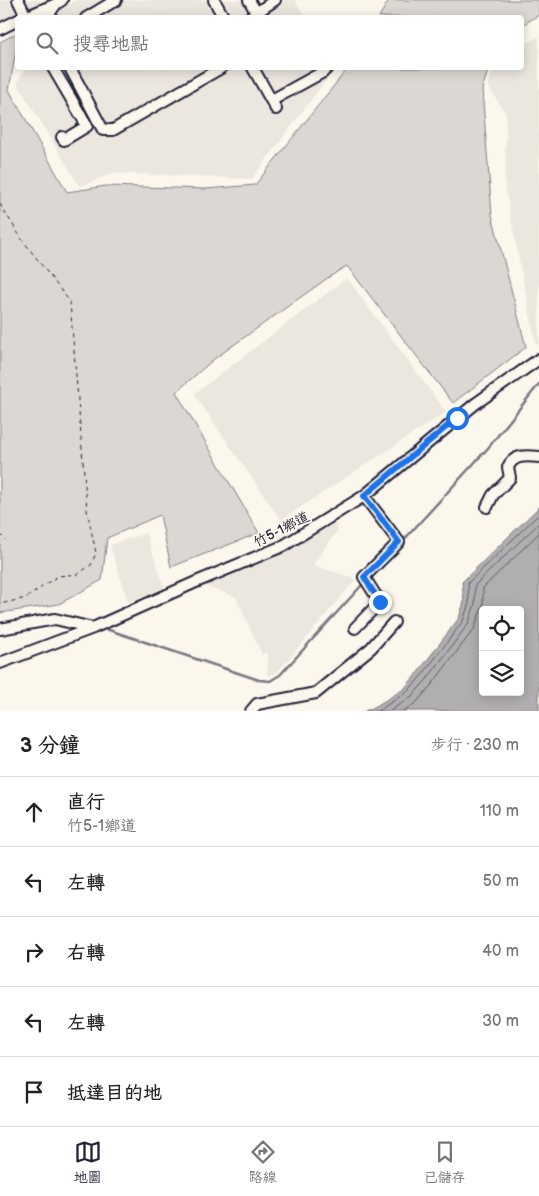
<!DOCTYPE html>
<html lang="zh-TW">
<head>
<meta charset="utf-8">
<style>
	:root { --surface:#fff; --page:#f2f2f2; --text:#222; --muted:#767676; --line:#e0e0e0; --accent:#22223b }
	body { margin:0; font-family:"Balsamiq Sans","LXGW WenKai TC",sans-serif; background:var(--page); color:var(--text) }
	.controls { position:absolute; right:15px; bottom:15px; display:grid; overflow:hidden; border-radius:5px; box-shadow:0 2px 12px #0003 }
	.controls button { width:45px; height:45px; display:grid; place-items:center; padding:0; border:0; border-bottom:1px solid var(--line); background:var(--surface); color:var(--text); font:25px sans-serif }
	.stop { position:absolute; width:15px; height:15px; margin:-11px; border:4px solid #1a73e8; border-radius:50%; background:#fff }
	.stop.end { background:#1a73e8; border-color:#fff; box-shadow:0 1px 5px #0008 }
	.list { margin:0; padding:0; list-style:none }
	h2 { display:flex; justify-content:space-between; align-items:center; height:65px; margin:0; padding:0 20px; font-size:21px }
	h2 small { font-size:16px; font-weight:400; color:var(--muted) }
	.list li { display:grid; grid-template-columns:32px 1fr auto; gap:15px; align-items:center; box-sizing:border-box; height:70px; padding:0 20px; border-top:1px solid var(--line) }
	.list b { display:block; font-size:19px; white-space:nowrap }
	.list p { margin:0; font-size:16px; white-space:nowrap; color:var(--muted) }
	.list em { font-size:16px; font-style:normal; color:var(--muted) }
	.icon { flex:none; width:28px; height:28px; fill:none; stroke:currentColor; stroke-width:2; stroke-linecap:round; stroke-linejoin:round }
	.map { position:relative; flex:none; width:539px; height:711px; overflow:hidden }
	.search { position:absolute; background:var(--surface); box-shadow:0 2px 12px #0003; left:15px; right:15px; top:15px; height:55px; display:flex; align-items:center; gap:12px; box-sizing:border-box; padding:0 18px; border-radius:5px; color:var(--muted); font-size:19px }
	.sheet { height:415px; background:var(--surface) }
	nav { display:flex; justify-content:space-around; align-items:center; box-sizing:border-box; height:70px; border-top:1px solid var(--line); background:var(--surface); font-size:14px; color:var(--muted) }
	nav a { display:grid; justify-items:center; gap:2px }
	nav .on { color:var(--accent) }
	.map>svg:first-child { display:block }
	.built { fill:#ebe7df }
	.green { fill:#dbd8d3; stroke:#7e7d87 }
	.water { fill:#b1aeb0; stroke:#787681; fill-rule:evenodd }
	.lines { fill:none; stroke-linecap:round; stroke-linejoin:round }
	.shore { stroke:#5b5a6a; stroke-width:1 }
	.stream { stroke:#787681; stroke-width:2.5 }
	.minor-casing { stroke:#22223b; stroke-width:14 }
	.path { stroke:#22223b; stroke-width:1; stroke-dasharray:4 4; stroke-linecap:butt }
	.minor { stroke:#fbf7ec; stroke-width:10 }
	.route { stroke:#1a73e8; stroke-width:6 }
	.labels { text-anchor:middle; stroke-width:4; stroke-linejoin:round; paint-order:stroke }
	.street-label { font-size:14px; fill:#22223b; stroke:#fbf7ec }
</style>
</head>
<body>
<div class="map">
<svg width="539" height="711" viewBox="0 0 539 711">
	<rect width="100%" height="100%" fill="#fbf7ec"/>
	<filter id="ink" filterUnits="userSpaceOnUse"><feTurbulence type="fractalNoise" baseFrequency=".02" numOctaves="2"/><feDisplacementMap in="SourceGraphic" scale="10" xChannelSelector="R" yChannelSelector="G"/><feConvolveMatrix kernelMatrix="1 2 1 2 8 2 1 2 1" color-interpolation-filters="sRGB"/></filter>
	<g filter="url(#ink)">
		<!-- built -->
		<path class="built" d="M0,0H49L0,29Z
			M76,0H295L305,17L46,18Z
			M539,36V343L536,345L505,188L506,114L488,86L494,68H522V46Z
			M26,68H335L252,179L112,173L80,187L17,83Z
			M347,278L446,412L281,520L194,394Z
			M335,524L338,530L313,565L356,579L289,659L275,674L267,676L268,652L262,655L236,597L202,585Z
			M146,533L165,590L128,602L110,545Z"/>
		<!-- green -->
		<path class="green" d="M389,0H539V15L522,25V18L379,17Z
			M17,33V44L9,90L67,192L106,186L206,189L255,185L348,68H489L482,89L492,215L526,347L453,403L347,266L329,277L214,359L176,392L259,533L171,567L160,515L107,538L102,580L59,604L0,613V42Z"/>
		<!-- water -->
		<path class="water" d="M539,507V711H365L376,706L404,689L419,671L459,618L464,602L462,582ZM483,610H520V692H483Z"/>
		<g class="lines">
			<!-- shore -->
			<path class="shore" d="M378,711L407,692L423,674L463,621L469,603L468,583L539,514
				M390,711L412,696L428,678L468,624L475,604V585L539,523
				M403,711L416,703L433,683L474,629L483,605V588L539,533"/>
			<!-- stream -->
			<path class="stream" d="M402,542L488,448L539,384
				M63,616L85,621
				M106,629L259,680L270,681L280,675L362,585"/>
			<!-- minor casing -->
			<g class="minor-casing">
				<path id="minor" d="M18,0L26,16
					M214,0L224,18
					M249,0L256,12
					M23,18L56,4
					M46,18L56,4L62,0
					M86,18L116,0
					M249,18L275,0
					M0,29L18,20
					M53,68L87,126L64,140L62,137
					M70,68L103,130H113L221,68
					M253,68L276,109
					M272,100L323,72L327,68
					M487,507L493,495L510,478L508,467C514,454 527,456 539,457
					M355,628L380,602L364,577L399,542L364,496
					M0,629L55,619L93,628
					M0,663L93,628L196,582L283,546L364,496L475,404L539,359
					M251,711L257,704L316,693L371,648L394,622"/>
			</g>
			<!-- path -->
			<path class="path" d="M0,204L21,238L70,302L87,510L96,553L91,565L78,574L58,576L26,598L0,604
				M0,534L6,540"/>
			<!-- minor -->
			<use href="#minor" class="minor"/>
		</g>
	</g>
	<g class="lines" filter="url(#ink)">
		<!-- route -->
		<path class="route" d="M380,602L364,577L399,542L364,496L457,418"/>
	</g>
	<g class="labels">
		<!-- street labels -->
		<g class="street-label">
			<text transform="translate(281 529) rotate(-27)" y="5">竹5-1鄉道</text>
		</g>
	</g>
</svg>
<div class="controls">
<button><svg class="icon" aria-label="locate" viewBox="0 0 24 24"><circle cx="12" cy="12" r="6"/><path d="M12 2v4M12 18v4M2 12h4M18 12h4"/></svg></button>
<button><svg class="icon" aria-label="layers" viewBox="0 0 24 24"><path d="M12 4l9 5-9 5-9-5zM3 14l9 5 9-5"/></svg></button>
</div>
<div class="stop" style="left:457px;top:418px"></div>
<div class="stop end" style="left:380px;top:602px"></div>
<div class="search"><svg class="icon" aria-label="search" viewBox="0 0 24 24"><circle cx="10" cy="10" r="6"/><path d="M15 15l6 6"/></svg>搜尋地點</div>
</div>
<section class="sheet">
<h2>3 分鐘<small>步行 · 230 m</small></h2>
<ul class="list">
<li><svg class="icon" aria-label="ahead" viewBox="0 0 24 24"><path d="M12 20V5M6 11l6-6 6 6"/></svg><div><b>直行</b><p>竹5-1鄉道</p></div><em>110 m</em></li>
<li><svg class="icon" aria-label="left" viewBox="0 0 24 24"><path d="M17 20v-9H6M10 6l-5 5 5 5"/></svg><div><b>左轉</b></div><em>50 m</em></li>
<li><svg class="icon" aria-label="right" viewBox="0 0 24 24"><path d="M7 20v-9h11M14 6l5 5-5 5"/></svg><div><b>右轉</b></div><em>40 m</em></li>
<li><svg class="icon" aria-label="left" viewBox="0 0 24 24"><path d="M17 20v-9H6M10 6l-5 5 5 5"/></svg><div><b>左轉</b></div><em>30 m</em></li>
<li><svg class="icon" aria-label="arrive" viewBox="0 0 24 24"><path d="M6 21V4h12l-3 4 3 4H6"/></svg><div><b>抵達目的地</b></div></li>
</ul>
</section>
<nav>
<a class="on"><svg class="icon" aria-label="map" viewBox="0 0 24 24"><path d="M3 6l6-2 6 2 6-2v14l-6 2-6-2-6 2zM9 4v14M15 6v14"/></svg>地圖</a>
<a><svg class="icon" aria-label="directions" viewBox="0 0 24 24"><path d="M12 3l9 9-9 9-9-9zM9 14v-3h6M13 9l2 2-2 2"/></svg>路線</a>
<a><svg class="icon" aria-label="saved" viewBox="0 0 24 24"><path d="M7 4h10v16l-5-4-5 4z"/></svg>已儲存</a>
</nav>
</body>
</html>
